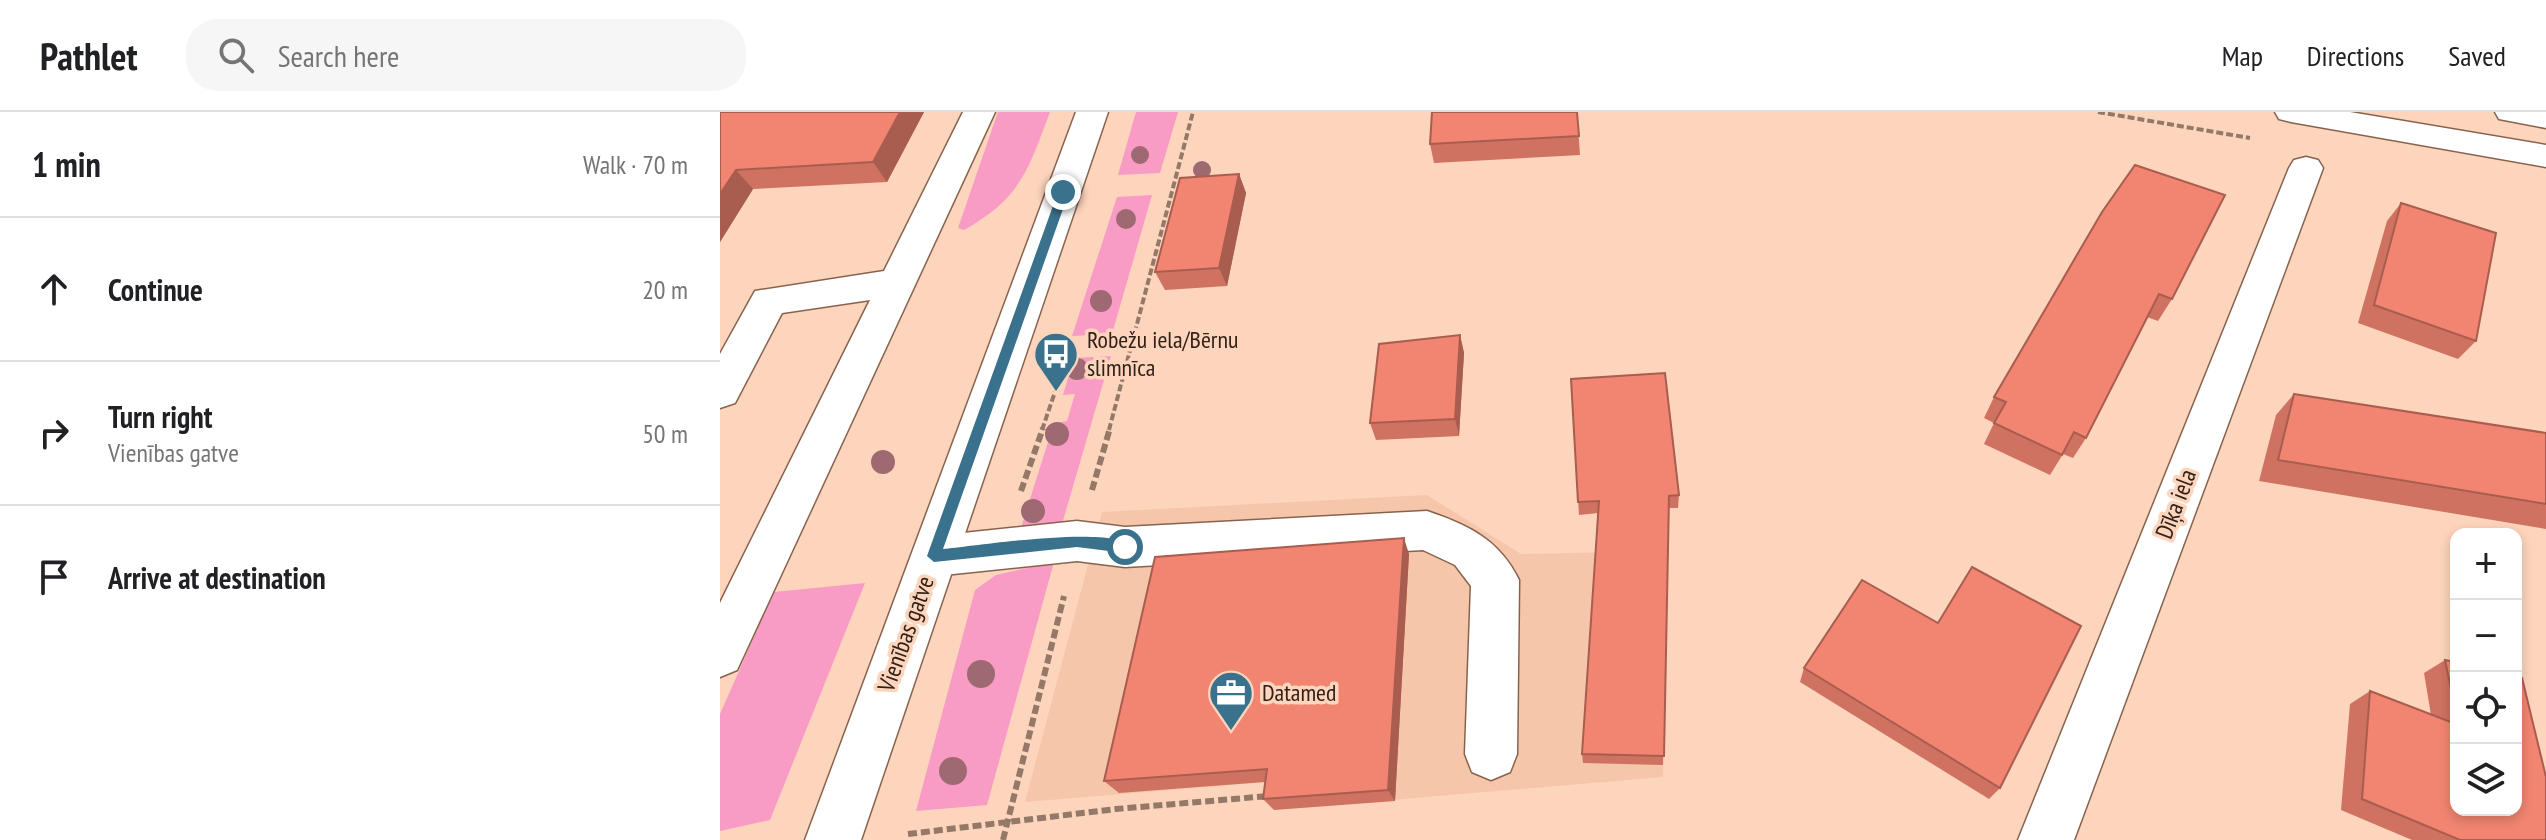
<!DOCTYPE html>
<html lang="en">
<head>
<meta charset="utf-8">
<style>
	:root { --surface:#fff; --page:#f6f6f6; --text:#202124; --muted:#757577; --line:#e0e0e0 }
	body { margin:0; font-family:"PT Sans Narrow",sans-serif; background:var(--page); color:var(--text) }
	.controls { position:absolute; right:24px; bottom:24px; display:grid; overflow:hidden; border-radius:16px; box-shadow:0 4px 12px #0003 }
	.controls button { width:72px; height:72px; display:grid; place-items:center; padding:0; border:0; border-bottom:2px solid var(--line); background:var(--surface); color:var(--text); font:40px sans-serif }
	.stop { position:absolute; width:24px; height:24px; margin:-18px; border:6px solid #3a718c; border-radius:50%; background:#fff }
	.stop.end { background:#3a718c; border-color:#fff; box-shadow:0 2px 8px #0008 }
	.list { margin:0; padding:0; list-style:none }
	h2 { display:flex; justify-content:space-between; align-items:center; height:104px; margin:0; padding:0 32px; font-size:34px }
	h2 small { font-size:26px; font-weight:400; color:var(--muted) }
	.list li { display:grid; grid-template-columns:52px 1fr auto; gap:24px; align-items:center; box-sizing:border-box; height:144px; padding:0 32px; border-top:2px solid var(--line) }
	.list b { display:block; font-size:30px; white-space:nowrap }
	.list p { margin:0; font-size:26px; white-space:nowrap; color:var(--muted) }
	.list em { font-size:26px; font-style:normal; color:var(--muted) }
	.icon { flex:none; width:44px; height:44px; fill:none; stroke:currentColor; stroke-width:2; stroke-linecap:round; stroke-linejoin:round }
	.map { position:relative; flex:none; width:1826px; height:728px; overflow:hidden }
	header { display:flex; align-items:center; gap:48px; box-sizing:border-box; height:112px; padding:0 40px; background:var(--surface); border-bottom:2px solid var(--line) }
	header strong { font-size:38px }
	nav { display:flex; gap:44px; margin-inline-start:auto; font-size:28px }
	.search { width:560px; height:72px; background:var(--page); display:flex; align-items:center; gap:20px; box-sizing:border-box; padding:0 28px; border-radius:32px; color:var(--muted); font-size:30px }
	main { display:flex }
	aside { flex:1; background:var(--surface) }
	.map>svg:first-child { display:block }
	.built { fill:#f6c6aa }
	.green { fill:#f89bc5 }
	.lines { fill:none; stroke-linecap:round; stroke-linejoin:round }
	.minor-casing { stroke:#87634e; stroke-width:3 }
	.major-casing { stroke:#87634e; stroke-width:3 }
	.highway-casing { stroke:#87634e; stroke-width:3 }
	.path-far1 { stroke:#947868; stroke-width:4; stroke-dasharray:7 3; stroke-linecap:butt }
	.path { stroke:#947868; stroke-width:6; stroke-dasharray:9 4; stroke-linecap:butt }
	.minor { fill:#fff; fill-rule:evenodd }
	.major { fill:#fff; fill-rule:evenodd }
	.highway { fill:#fff; fill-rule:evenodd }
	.tree { fill:#9e6971 }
	.wall { fill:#cf7261 }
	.shaded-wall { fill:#a95d4f }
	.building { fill:#f18571; stroke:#a95d4f; stroke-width:2 }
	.route { fill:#3a718c }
	.labels { text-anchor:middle; stroke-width:7; stroke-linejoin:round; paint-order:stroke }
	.poi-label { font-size:24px; fill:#312119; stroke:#fdd4bc; text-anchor:start }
	.street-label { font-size:24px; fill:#312119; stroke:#fdd4bc }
</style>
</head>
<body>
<header>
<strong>Pathlet</strong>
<div class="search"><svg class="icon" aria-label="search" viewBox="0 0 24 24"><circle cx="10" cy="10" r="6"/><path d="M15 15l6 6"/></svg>Search here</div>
<nav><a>Map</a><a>Directions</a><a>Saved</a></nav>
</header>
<main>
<aside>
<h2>1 min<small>Walk · 70 m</small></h2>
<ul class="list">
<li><svg class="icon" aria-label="ahead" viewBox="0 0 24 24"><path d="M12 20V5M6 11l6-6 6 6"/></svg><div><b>Continue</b></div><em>20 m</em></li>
<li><svg class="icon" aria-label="right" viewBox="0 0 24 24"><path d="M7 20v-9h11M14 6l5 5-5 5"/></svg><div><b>Turn right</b><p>Vienības gatve</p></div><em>50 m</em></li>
<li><svg class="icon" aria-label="arrive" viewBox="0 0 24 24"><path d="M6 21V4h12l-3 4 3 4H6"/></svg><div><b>Arrive at destination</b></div></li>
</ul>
</aside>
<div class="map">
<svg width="1826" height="728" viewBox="0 0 1826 728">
	<rect width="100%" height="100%" fill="#fdd4bc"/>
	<!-- built -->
	<path class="built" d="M707,383L801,442L947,439L943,665L554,698L557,669L305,690L382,400Z"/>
	<!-- green -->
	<path class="green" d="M278,0H330C308,58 301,86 244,118L238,116Z
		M416,0H458L440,61L398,63Z
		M432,83L392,222L352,224L397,85Z
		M391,244L340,419L299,422L334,311L347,309L355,282L343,283L354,246Z
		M334,450L267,693L196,699L255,478L276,463Z
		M145,471L50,708L0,719V602L54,480Z"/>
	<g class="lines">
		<!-- minor casing -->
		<g class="minor-casing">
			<path id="minor" d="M243,0H275L17,558L0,565V491L150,188L62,201L15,291L0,296V242L35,179L164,159Z
				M1586,45L1598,48L1603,56L1354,728H1298L1569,56L1574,48Z
				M707,399C748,413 779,427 799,468L797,642L790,660L771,668L752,660L745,642L751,474L735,453L703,438L405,455L357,449L214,464L198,458L191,444L198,430L214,424L357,409L405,415Z"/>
		</g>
		<!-- major casing -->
		<g class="major-casing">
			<path id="major" d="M356,0H388L141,728H85Z"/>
		</g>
		<!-- highway casing -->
		<g class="highway-casing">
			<path id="highway" d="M1555,0H1630L1826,33V55L1571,10L1559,7Z
				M1775,0H1826V16L1779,7Z"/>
		</g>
		<!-- path-far1 -->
		<path class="path-far1" d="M1378,0L1530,26
			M322,318L350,236
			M389,318L473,0"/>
		<!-- path -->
		<path class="path" d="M372,378L390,316
			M301,379L323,316
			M188,722L396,697L549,684
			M283,728L344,484"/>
		<!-- minor -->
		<use href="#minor" class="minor"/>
		<!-- major -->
		<use href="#major" class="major"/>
		<!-- highway -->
		<use href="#highway" class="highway"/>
	</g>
	<!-- trees -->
	<g class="tree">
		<circle cx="420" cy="43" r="9"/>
		<circle cx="482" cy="58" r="9"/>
		<circle cx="406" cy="107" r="10"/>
		<circle cx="381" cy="189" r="11"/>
		<circle cx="357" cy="257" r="11"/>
		<circle cx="337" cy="322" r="12"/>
		<circle cx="163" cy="350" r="12"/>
		<circle cx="313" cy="399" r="12"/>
		<circle cx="261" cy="562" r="14"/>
		<circle cx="233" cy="659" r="14"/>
	</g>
	<!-- wall -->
	<path class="wall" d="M0,0H204L167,70L33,77L0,130Z
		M857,0L860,43L714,51L710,32Z
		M519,62L526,81L507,174L445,178L435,160Z
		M1681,91L1756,229L1738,247L1638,211L1667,109Z
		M1382,100L1452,187L1438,209L1427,205L1366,326L1353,346L1343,342L1330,363L1264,332L1274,311L1264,306L1274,285Z
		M740,223L744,241L739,324L656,328L650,311Z
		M851,267L959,383L958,396H949L943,653L863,651L862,642L878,401L859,403Z
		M1574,282L1826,321V417L1539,369L1556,303Z
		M689,442L675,689L554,698L543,687L545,670L399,681L384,669Z
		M1725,548L1736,550V698L1826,728H1692L1621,698L1630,592L1650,579L1711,603L1704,561Z
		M1084,556L1280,676L1269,687L1080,570Z"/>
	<!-- shaded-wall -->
	<path class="shaded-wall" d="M180,0H204L167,70L153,50Z
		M16,58L33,77L0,130V82Z
		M519,62L526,81L507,174L499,156Z
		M740,223L744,241L739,324L735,307Z
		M684,426L689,442L675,689L668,678Z"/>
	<!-- building -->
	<path class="building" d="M0,0H180L153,50L16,58L0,82Z
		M712,0H857L859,24L710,32Z
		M1415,53L1505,83L1452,187L1439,182L1366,326L1354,320L1342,343L1274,311L1286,290L1274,285L1382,100Z
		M519,62L499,156L435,160L460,66Z
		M1681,91L1776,121L1756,229L1654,193Z
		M740,223L735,307L650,311L659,232Z
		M945,261L959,383L949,384L944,644L862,642L879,389L858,390L851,267Z
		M1574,282L1826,321V392L1558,348Z
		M684,426L668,678L543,687L547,657L384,669L435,445Z
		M1252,455L1361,514L1280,676L1084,556L1142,468L1218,511Z
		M1725,548L1736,550V602Z
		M1796,564L1802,566L1826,665V728H1740L1642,687L1650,579L1736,612V698H1796Z"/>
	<!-- route -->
	<path class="route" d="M343,77L349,80L223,437C255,434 395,412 412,435L405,441L357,435L214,450L207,444L338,80Z"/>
	<!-- icons -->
	<defs>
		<g id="bus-pin" transform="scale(2.3)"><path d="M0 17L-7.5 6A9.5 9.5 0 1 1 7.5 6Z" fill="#3a718c" stroke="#fdd4bc"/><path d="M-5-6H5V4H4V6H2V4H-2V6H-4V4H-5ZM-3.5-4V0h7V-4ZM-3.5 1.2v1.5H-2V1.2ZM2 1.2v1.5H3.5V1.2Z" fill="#fff"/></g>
		<g id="office-pin" transform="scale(2.3)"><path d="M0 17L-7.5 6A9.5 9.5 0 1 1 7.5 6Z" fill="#3a718c" stroke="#fdd4bc"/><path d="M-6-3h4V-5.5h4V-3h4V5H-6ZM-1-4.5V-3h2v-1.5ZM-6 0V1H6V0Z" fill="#fff"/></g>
	</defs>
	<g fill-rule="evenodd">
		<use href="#bus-pin" x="336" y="242"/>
		<use href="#office-pin" x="511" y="581"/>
	</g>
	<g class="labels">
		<!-- poi labels -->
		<g class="poi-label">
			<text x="367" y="236">Robežu iela/Bērnu<tspan x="367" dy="28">slimnīca</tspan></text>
			<text x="542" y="589">Datamed</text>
		</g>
		<!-- street labels -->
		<g class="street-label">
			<text transform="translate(1456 392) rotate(-69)" y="8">Dīķa iela</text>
			<text transform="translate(186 522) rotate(-70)" y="8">Vienības gatve</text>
		</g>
	</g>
</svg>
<div class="controls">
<button>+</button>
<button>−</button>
<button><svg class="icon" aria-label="locate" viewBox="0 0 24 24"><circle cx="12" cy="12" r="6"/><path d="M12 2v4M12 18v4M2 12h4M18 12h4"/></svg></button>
<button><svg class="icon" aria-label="layers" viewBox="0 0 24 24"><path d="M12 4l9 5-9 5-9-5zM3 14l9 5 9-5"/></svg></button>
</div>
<div class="stop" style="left:405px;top:435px"></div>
<div class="stop end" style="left:343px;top:80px"></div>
</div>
</main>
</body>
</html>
